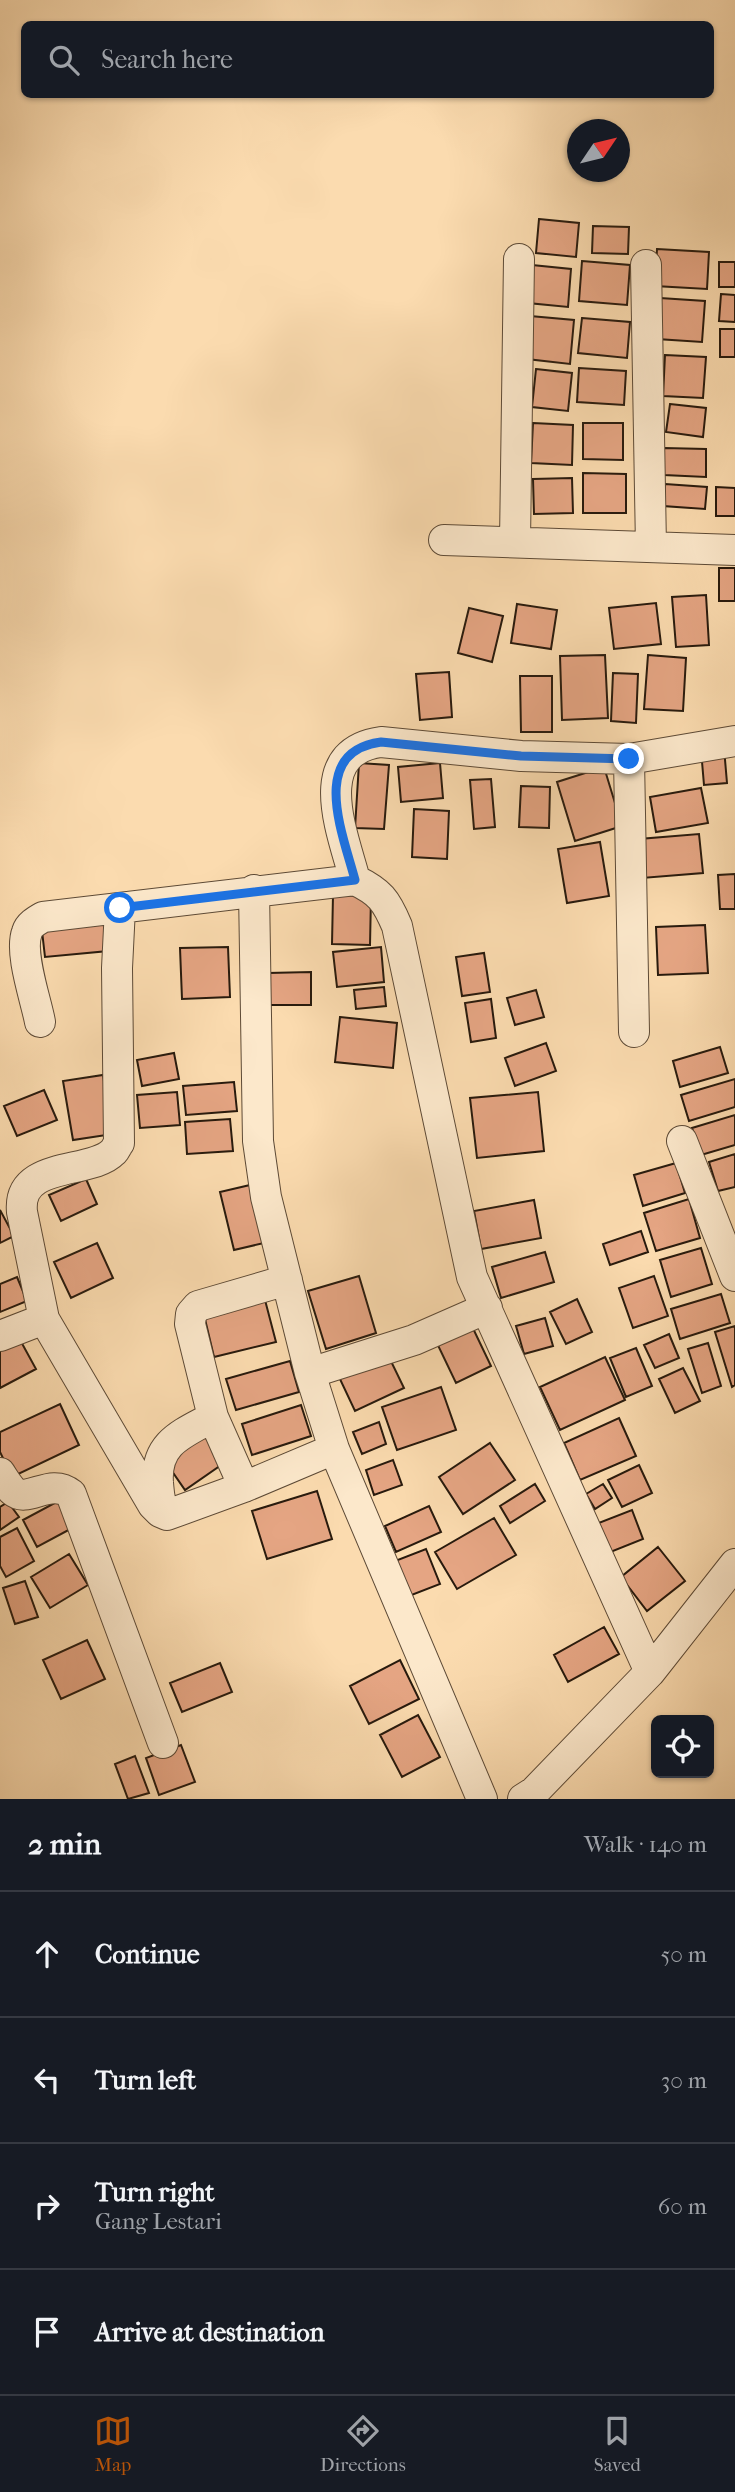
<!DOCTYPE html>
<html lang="en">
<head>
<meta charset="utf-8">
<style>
	:root { --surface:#171b24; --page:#20242c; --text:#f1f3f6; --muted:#9ea1a6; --line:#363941; --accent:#b45309 }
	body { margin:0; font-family:"IM FELL French Canon",serif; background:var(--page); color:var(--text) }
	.controls { position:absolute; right:21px; bottom:21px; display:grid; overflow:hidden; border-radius:10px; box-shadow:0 2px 5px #0004 }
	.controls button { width:63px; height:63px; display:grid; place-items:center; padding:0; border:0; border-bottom:2px solid var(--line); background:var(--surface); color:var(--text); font:35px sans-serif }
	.compass { position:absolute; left:567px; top:119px; width:63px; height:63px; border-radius:50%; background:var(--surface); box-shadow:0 2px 5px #0004; rotate:55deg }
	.stop { position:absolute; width:21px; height:21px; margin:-16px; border:5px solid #1a73e8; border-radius:50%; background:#fff }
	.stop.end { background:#1a73e8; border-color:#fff; box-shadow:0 2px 7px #0008 }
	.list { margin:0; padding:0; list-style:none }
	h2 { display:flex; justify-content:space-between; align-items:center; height:91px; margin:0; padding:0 28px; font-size:30px }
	h2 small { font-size:23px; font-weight:400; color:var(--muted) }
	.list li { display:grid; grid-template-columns:46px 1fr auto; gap:21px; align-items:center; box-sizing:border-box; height:126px; padding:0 28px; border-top:2px solid var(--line) }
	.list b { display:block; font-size:26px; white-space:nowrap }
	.list p { margin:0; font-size:23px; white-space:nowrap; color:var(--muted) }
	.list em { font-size:23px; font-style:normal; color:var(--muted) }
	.icon { flex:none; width:38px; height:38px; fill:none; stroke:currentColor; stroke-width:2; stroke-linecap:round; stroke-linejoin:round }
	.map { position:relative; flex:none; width:735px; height:1799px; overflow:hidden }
	.search { position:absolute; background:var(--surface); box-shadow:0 2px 5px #0004; left:21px; right:21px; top:21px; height:77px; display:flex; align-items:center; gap:18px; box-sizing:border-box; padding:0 24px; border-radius:10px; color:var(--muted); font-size:26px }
	.sheet { height:595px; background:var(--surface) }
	nav { display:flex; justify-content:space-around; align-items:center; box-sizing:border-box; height:98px; border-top:2px solid var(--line); background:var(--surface); font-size:19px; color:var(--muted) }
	nav a { display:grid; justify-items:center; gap:4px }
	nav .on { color:var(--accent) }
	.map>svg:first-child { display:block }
	.building { fill:#e5a583; stroke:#281a0d; stroke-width:2 }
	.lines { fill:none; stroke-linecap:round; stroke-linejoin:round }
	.street-casing { stroke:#5d4a36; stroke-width:32 }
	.street { stroke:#fce8cb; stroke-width:30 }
	.route { stroke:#1a73e8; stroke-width:9 }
</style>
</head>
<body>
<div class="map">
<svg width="735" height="1799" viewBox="0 0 735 1799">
	<rect width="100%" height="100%" fill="#fbdbaf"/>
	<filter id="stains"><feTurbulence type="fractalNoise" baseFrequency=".00286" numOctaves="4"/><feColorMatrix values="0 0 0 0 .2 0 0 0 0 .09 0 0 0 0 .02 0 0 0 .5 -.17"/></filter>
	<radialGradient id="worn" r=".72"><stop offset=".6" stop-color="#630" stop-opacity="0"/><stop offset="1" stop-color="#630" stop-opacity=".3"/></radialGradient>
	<!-- building -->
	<path class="building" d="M539,219L579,223L576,257L536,253Z
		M593,226L629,227L628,254L592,253Z
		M657,249L709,252L707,289L655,286Z
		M582,261L630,265L627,305L579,301Z
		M719,262H735V287H719Z
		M532,265L571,269L568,307L528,303Z
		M721,294L735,295V322L719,321Z
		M660,298L705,301L702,342L657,339Z
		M530,316L574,320L570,364L527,359Z
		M582,318L630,322L627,358L578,353Z
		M720,329H735V357H720Z
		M665,355L706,357L703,398L663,396Z
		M579,368L626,371L624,405L577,402Z
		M536,369L572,373L568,411L532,407Z
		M670,404L706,408L703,437L666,432Z
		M533,423L573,425L572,465L531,463Z
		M583,423H623V460L583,459Z
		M664,448L706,449V477L664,475Z
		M583,473L626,474V513H583Z
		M572,478L573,513L534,514L533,479Z
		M665,484L707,487L705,509L663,506Z
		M716,487L735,488V516H716Z
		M719,568H735V601H719Z
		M706,595L709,645L676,647L672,597Z
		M656,603L661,644L614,649L609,608Z
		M517,604L557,610L551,649L511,643Z
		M469,608L503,616L492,662L458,653Z
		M605,655L608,718L562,720L560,656Z
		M648,655L686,658L683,711L644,709Z
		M449,672L452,717L420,720L416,674Z
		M613,673L638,674L636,723L611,721Z
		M520,676H552V732H521Z
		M724,748L727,783L704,785L701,750Z
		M359,763L389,765L384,829L355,828Z
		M440,763L443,798L401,802L398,767Z
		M604,767L622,826L575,841L557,782Z
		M491,779L495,827L474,829L470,780Z
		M521,786L550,787L549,828L519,827Z
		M701,788L708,823L656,832L650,797Z
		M414,809L449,811L447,859L412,857Z
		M699,834L703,873L642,878L639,839Z
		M600,842L609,896L567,903L558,849Z
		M735,874V909H720L718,875Z
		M333,895L371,896L370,945L332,944Z
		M105,924L108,951L45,957L42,931Z
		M705,925L708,973L658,975L656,927Z
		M228,947L230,997L182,999L180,948Z
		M381,947L384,982L337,987L333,952Z
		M484,953L490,992L462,996L456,957Z
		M311,972V1005H268V973Z
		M384,987L386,1006L356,1009L354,990Z
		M536,990L544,1017L515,1025L507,998Z
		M491,999L496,1038L471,1042L465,1003Z
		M340,1017L397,1023L393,1068L335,1062Z
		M546,1043L556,1071L515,1086L505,1058Z
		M720,1047L728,1073L680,1087L673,1061Z
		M174,1053L179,1079L142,1086L137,1060Z
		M103,1075L113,1134L73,1140L63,1081Z
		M735,1079V1107L689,1121L681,1095Z
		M234,1082L237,1111L186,1115L183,1086Z
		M44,1090L57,1120L17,1136L4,1106Z
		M177,1092L180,1125L140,1128L137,1095Z
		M538,1092L544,1151L477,1158L470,1098Z
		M735,1115V1145L701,1155L692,1128Z
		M230,1119L233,1151L187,1154L185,1122Z
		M735,1154V1187L718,1191L709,1162Z
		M676,1163L685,1193L643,1206L634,1175Z
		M86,1179L97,1204L61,1221L49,1195Z
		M250,1185L264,1243L234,1250L220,1192Z
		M689,1199L700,1238L656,1251L644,1213Z
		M534,1200L541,1238L481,1249L474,1211Z
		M0,1210L14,1236L0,1243Z
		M641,1231L648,1252L610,1265L603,1244Z
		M97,1243L113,1278L71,1298L54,1262Z
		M701,1248L712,1284L671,1297L660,1260Z
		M545,1252L554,1282L501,1298L492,1267Z
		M359,1276L376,1333L326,1349L308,1291Z
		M654,1276L668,1316L633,1328L619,1288Z
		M17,1277L27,1301L0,1312V1284Z
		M721,1294L730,1323L680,1339L671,1309Z
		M577,1299L592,1332L566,1344L550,1312Z
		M265,1300L276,1342L214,1357L204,1315Z
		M545,1318L553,1346L524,1354L516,1326Z
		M469,1320L491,1366L456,1383L434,1337Z
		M735,1326V1385L732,1387L715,1332Z
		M669,1334L679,1358L655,1368L644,1345Z
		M19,1338L36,1369L0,1388V1348Z
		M708,1343L721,1386L702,1393L688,1349Z
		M636,1348L652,1386L626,1397L610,1358Z
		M387,1353L404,1388L355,1411L339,1377Z
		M605,1357L625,1400L560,1430L540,1387Z
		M290,1361L299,1392L236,1410L226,1379Z
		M683,1368L700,1401L675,1413L659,1379Z
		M441,1387L456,1430L397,1450L382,1407Z
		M60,1404L79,1445L12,1477L0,1452V1432Z
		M301,1405L311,1436L252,1455L242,1424Z
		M619,1418L636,1456L580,1480L564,1443Z
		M379,1422L386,1444L362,1454L353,1432Z
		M203,1434L224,1463L185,1490L165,1461Z
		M490,1443L515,1480L463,1514L439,1477Z
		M393,1460L402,1485L374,1495L366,1470Z
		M639,1465L652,1493L622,1507L608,1480Z
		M535,1484L545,1501L510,1523L500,1506Z
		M603,1484L612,1498L595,1509L586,1494Z
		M317,1491L332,1539L267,1559L252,1511Z
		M62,1499L76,1526L37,1547L23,1520Z
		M8,1502L19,1517L0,1530V1507Z
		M429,1506L441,1532L396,1552L385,1526Z
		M632,1510L643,1539L608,1553L596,1524Z
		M494,1518L516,1555L457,1589L435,1552Z
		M17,1528L34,1561L6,1577L0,1566V1537Z
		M658,1547L685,1581L647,1611L621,1577Z
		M426,1549L440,1584L409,1596L395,1561Z
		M69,1554L88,1585L50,1608L31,1577Z
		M25,1581L38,1617L15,1624L3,1588Z
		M604,1627L619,1654L568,1682L554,1655Z
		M87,1640L105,1679L61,1699L43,1660Z
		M400,1660L419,1699L369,1724L350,1686Z
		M220,1663L232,1692L182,1712L170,1683Z
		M418,1715L440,1757L402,1777L380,1735Z
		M181,1745L195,1782L159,1795L146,1758Z
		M135,1756L149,1793L128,1799L115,1764Z"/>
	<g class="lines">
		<!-- street casing -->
		<g class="street-casing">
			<path id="street" d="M646,265L651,547
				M444,540L735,550
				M515,541L519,259
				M629,759L634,1032
				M254,890L258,1141L266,1197L310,1373L334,1449L482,1799
				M40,1022C36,1000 19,953 27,932C29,925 36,921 43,917L355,880
				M682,1141L735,1276
				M44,1319L153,1505L160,1512L167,1515L244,1487L334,1449
				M0,1336L44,1319L22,1212C17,1160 91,1175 113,1152C114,1152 118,1144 119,1143L117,968L120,908
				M310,1373L414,1340L487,1308
				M213,1417L244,1487
				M0,1473C4,1479 8,1486 13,1491C28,1504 50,1477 71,1494L163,1743
				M164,1510C159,1502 159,1493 158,1483C155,1443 182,1434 213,1417L190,1324L191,1314L198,1306L287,1280
				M650,1672L472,1277L397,926C386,900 380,892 355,880C343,834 308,752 381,742L521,756L629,759L735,741
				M523,1799L534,1792L650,1672L735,1564"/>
		</g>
		<!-- street -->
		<use href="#street" class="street"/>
	</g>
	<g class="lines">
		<!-- route -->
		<path class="route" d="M120,908L355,880C343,834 308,752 381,742L521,756L629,759"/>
	</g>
	<rect width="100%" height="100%" filter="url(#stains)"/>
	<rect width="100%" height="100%" fill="url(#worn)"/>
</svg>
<div class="controls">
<button><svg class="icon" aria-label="locate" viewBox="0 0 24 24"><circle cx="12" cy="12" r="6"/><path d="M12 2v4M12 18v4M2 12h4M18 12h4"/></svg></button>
</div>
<svg class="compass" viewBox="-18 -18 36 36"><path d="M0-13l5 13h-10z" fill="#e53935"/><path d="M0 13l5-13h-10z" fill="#9ea1a6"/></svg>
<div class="stop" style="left:120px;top:908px"></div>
<div class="stop end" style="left:629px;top:759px"></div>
<div class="search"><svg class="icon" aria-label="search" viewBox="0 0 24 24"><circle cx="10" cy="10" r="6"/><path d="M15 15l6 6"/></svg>Search here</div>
</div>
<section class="sheet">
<h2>2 min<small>Walk · 140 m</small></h2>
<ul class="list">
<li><svg class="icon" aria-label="ahead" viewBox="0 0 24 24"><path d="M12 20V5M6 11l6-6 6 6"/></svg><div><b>Continue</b></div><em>50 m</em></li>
<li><svg class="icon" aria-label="left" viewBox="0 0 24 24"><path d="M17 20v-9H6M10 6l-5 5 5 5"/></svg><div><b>Turn left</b></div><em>30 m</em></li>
<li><svg class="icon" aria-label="right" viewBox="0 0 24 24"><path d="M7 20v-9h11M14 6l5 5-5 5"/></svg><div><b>Turn right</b><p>Gang Lestari</p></div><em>60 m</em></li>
<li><svg class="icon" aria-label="arrive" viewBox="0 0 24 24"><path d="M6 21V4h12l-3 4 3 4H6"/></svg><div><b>Arrive at destination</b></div></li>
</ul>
</section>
<nav>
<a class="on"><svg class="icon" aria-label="map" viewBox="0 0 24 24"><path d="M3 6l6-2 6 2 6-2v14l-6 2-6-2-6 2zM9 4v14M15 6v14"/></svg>Map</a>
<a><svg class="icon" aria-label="directions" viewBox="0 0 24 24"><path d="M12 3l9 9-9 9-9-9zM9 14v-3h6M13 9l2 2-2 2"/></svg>Directions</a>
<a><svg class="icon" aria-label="saved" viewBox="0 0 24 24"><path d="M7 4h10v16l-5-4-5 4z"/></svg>Saved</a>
</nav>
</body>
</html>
